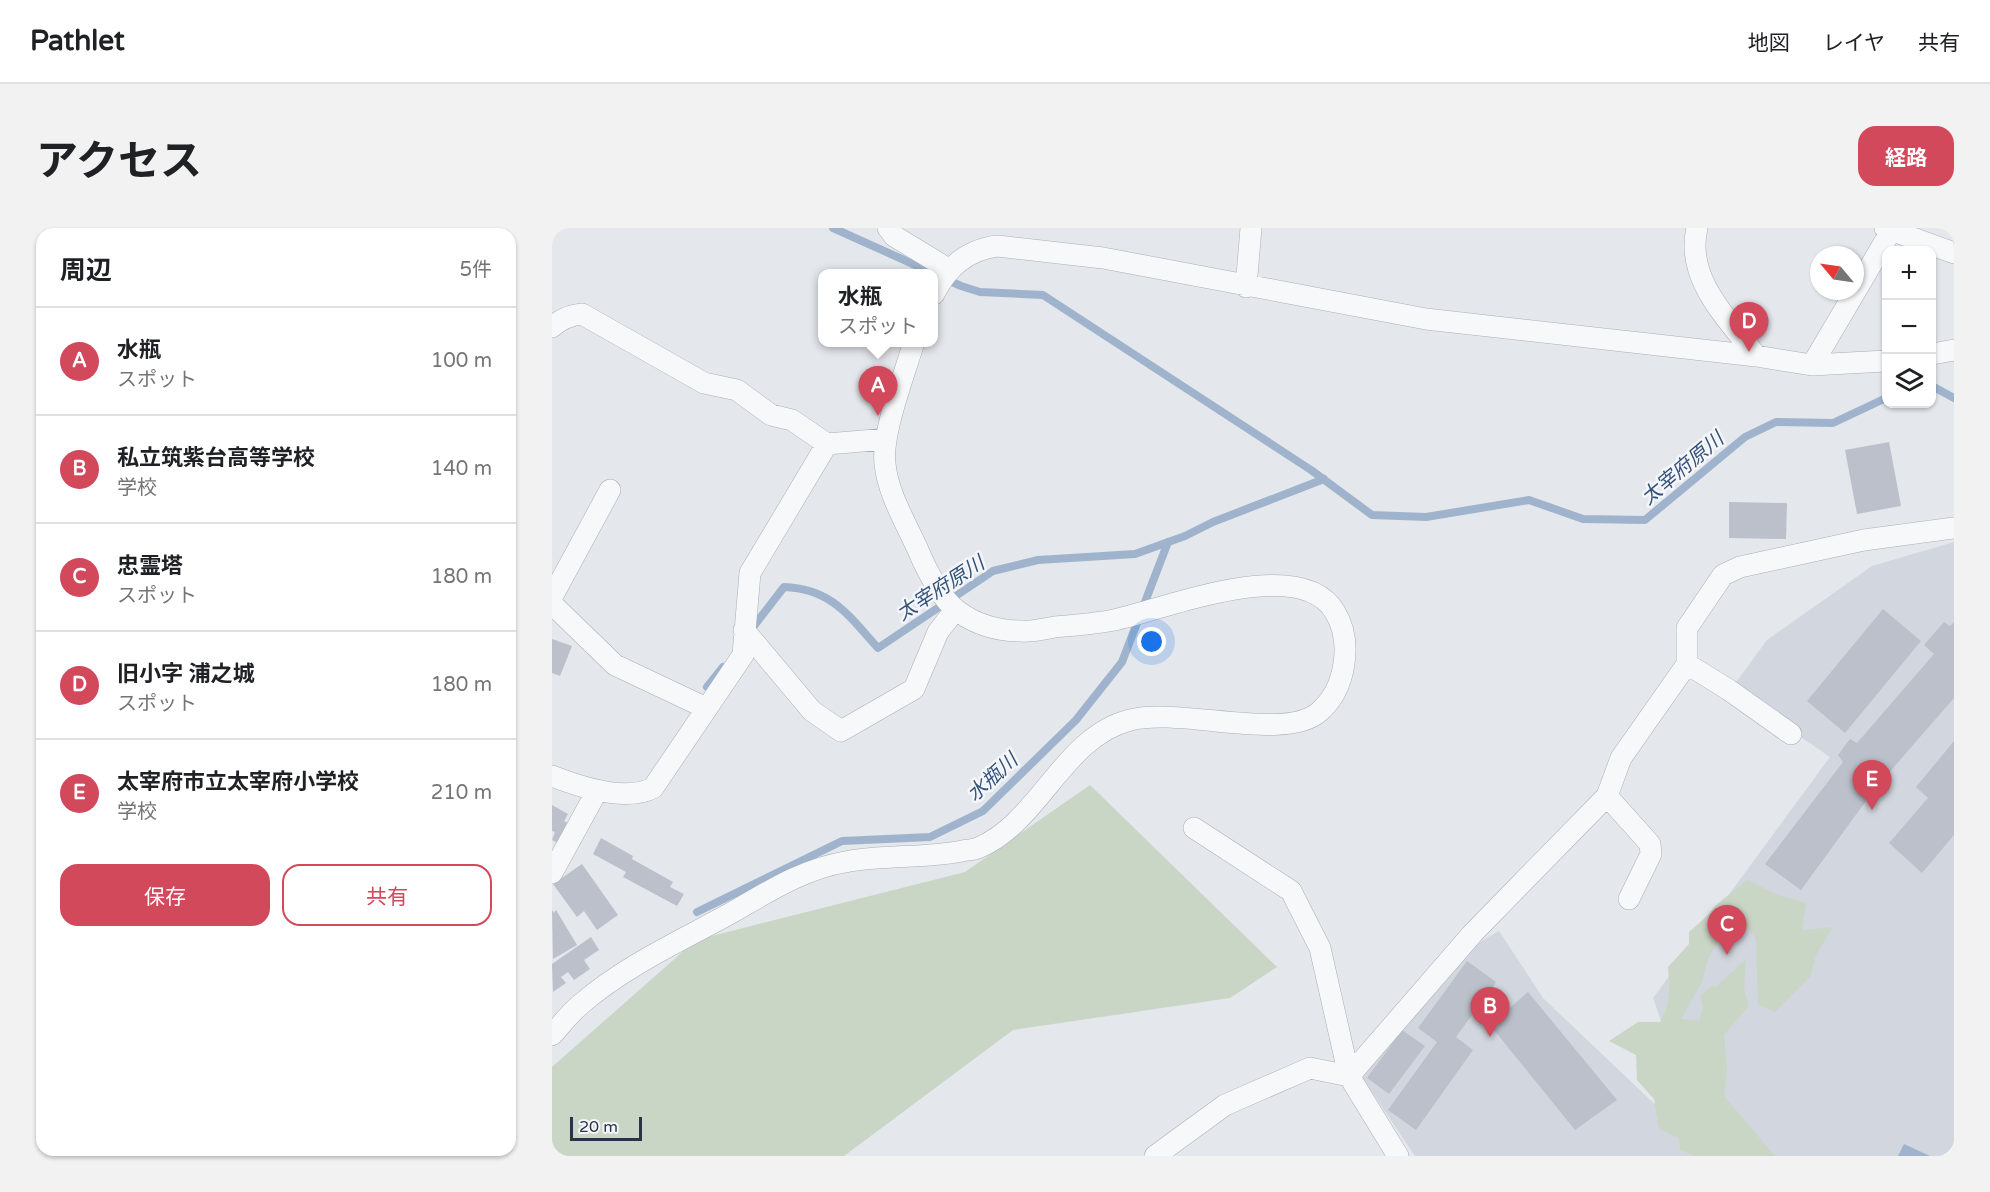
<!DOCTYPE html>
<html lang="ja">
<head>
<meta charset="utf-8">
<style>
	:root { --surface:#fff; --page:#f2f2f2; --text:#202124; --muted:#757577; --line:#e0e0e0; --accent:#d1495b }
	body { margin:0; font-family:"Varela Round","Noto Sans JP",sans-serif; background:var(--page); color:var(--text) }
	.controls { position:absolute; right:18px; top:18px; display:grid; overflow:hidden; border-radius:12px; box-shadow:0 2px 4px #0004 }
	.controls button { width:54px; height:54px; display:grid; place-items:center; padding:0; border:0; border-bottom:2px solid var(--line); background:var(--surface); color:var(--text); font:30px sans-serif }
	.compass { position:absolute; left:1258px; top:18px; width:54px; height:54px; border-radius:50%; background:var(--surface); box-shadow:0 2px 4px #0004; rotate:299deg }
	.scale { position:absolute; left:18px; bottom:15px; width:72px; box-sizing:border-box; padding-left:6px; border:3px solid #2b3445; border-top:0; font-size:16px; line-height:21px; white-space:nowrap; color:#2b3445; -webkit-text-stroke:4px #f4f6f9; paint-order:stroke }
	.you { position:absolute; left:600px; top:414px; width:21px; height:21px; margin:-15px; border:4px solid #fff; border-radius:50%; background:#1a73e8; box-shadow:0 0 0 9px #1a73e833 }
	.badge { display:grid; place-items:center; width:39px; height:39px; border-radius:50%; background:var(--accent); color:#fff; font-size:20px; font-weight:700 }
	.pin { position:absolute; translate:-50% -50px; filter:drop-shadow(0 2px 3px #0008) }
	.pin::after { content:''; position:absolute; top:32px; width:21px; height:18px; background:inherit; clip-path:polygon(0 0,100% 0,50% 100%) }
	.popup { position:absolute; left:266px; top:41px; width:120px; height:78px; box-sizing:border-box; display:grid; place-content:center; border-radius:12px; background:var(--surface); filter:drop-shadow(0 2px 4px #0005); font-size:20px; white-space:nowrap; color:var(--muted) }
	.popup b { font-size:22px; color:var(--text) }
	.popup::after { content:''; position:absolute; left:50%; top:100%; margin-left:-12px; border:12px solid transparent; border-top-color:var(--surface) }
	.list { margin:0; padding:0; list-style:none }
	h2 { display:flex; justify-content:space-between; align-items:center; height:78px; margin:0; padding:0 24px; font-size:26px }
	h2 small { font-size:20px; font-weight:400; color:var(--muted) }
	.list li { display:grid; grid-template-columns:39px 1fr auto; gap:18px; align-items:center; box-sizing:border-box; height:108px; padding:0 24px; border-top:2px solid var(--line) }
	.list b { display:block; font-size:22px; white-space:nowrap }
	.list p { margin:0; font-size:20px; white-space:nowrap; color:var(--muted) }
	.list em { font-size:20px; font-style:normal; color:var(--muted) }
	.actions { display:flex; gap:12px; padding:18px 24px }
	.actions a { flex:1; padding:14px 0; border:2px solid var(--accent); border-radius:18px; text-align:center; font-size:21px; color:var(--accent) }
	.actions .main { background:var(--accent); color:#fff }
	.icon { flex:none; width:33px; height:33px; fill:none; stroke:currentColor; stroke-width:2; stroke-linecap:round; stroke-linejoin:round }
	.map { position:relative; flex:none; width:1402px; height:928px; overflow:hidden; border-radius:18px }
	header { display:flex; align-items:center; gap:36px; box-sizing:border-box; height:84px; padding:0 30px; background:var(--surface); border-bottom:2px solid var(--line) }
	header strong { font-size:28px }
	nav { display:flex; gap:33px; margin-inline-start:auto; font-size:21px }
	.intro { display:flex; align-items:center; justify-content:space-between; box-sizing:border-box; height:144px; padding:0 36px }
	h1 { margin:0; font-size:42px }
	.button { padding:15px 27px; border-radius:18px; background:var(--accent); color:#fff; font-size:21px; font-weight:700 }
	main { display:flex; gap:36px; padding:0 36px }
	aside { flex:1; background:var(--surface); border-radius:18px; box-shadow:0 2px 4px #0004 }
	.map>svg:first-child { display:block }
	.built { fill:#d2d6de }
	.green { fill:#c9d6c5 }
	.water { fill:#9fb4cc }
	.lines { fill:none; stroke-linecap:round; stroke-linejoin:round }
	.stream { stroke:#9fb4cc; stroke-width:8 }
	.building { fill:#bbc0ca }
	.minor-casing { stroke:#a9aeb7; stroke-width:22 }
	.minor { stroke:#f7f8fa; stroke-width:21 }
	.labels { text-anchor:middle; stroke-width:5; stroke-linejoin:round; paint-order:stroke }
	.water-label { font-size:20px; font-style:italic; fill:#34527a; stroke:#f4f6f9 }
</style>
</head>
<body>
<header>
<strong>Pathlet</strong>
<nav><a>地図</a><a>レイヤ</a><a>共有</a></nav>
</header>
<div class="intro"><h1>アクセス</h1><a class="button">経路</a></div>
<main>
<aside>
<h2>周辺<small>5件</small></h2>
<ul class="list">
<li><span class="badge">A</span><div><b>水瓶</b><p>スポット</p></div><em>100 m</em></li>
<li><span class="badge">B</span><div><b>私立筑紫台高等学校</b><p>学校</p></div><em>140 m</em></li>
<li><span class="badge">C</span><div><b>忠霊塔</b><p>スポット</p></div><em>180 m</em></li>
<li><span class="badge">D</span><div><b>旧小字 浦之城</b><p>スポット</p></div><em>180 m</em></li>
<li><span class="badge">E</span><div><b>太宰府市立太宰府小学校</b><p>学校</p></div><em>210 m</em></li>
</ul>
<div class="actions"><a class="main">保存</a><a>共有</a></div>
</aside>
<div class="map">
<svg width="1402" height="928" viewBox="0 0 1402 928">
	<rect width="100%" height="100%" fill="#e4e7ec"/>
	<!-- built -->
	<path class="built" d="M1402,314V928H1221L1124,836L1101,770L1278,529L1179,461L1215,412L1320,338Z
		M947,703L991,770L1113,886L1172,928H863L810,849L921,718Z"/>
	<!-- green -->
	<path class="green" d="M538,557L725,739L678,770L461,802L292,928H0V839L144,712L413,644Z
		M1195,652L1221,665L1254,675L1250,702L1281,699L1264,727L1258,749L1223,784L1206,776L1204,711L1196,700L1190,709L1167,712L1156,731L1150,754L1129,791L1147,793L1151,780L1148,768L1160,758L1164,759L1194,731L1192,761L1197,778L1172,807L1175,842L1172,868L1223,928H1143L1128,922L1127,910L1107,901L1102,871L1085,852L1084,827L1057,813L1086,794H1108C1119,774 1118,761 1116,739L1137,716V704L1155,688L1164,677Z"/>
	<!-- water -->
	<path class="water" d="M1352,916L1378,928H1346Z"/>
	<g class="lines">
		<!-- stream -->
		<path class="stream" d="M281,0L381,45
			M382,46L409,58L428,64L491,67L759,242L820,287L874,289L977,272L1031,291L1093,292L1193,209L1224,194L1281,195L1334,170
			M1380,158L1402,170
			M198,403L232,359C280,361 296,387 326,420L441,343L486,332L583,326L633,308L661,294L772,251
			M155,459L171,439
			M145,684L290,613L378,609L431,583L524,492L570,434L616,314"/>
	</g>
	<!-- building -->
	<path class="building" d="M1337,214L1349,278L1305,286L1293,222Z
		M1177,274L1235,275L1234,311L1177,310Z
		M1331,381L1369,413L1293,505L1255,473Z
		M1392,394L1398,398L1402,394V470L1322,562L1249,662L1213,636L1291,534L1286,527L1298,511L1305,515L1382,426L1372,417Z
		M0,411L20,418L8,448L0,445Z
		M1402,513V607L1370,645L1337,615L1376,570L1364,559Z
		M0,577L16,586L12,593L19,597L8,616L0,612L3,604L0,603Z
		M49,610L81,628L80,631L121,654L118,659L132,666L125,678L71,649L74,644L41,626Z
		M30,636L66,687L45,702L32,683L25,689L1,656Z
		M0,682L2,685L4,682L25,717L1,731Z
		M39,709L47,722L32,732L38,741L22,752L16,744L9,749L14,755L1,764L0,736Z
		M915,733L944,754L904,809L921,822L864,902L836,882L885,814L866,800Z
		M976,764L1065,872L1023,902L938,797Z
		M850,802L873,818L837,866L815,850Z"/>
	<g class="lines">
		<!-- minor casing -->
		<g class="minor-casing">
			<path id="minor" d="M336,0L342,8L398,42
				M1145,0C1133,51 1176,91 1204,128
				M1333,0L1402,25
				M694,59L699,0
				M382,66C395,39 415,22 445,18L551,30L874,91L1204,128L1260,137L1334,133
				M0,99C9,91 18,87 30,86L152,155L185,162L219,187L240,192L275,216L334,211
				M1380,126L1402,122
				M1260,137L1339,3
				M0,369L58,262
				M0,376L63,437L154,480
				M192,402L260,483L289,503L362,461L386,404L403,382
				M1135,436L1177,462L1239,506
				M0,548C28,559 73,574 101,560L191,427L198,345L275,216
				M1055,568L1098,616L1099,626L1077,671
				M642,600L739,663L768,720L797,848L846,928
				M0,645L45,563
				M0,807C9,797 18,785 29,776C73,738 128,713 179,685C216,664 251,641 293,634C331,626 371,631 410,623C415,622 421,622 426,620C487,595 511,509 578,492C628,479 733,514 767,484C794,461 801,414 783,384C749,325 613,381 562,392C543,396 523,397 503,399C493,401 481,404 470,403C448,403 425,397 407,384C390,373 374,341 366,322C354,295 336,266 333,236C329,206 353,145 362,114
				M603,928L673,877L758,840L797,848L921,705L1055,568L1069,530L1135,436V400L1171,347L1188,339L1312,312L1402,300"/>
		</g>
		<!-- minor -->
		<use href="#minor" class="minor"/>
	</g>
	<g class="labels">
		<!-- water labels -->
		<g class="water-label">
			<text transform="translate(1130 240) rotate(-40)" y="7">太宰府原川</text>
			<text transform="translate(388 360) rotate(-33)" y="7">太宰府原川</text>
			<text transform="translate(440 549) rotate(-42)" y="7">水瓶川</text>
		</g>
	</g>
</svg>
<div class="controls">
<button>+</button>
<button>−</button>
<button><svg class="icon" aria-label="layers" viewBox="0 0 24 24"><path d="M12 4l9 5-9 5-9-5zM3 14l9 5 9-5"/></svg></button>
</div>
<svg class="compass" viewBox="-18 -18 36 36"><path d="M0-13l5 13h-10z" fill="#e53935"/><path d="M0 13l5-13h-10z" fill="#757577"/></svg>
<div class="scale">20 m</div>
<div class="you"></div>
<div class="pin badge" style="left:326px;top:188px">A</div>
<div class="popup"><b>水瓶</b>スポット</div>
<div class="pin badge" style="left:938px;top:809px">B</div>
<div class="pin badge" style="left:1175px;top:727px">C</div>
<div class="pin badge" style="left:1197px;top:124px">D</div>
<div class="pin badge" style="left:1320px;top:582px">E</div>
</div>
</main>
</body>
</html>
